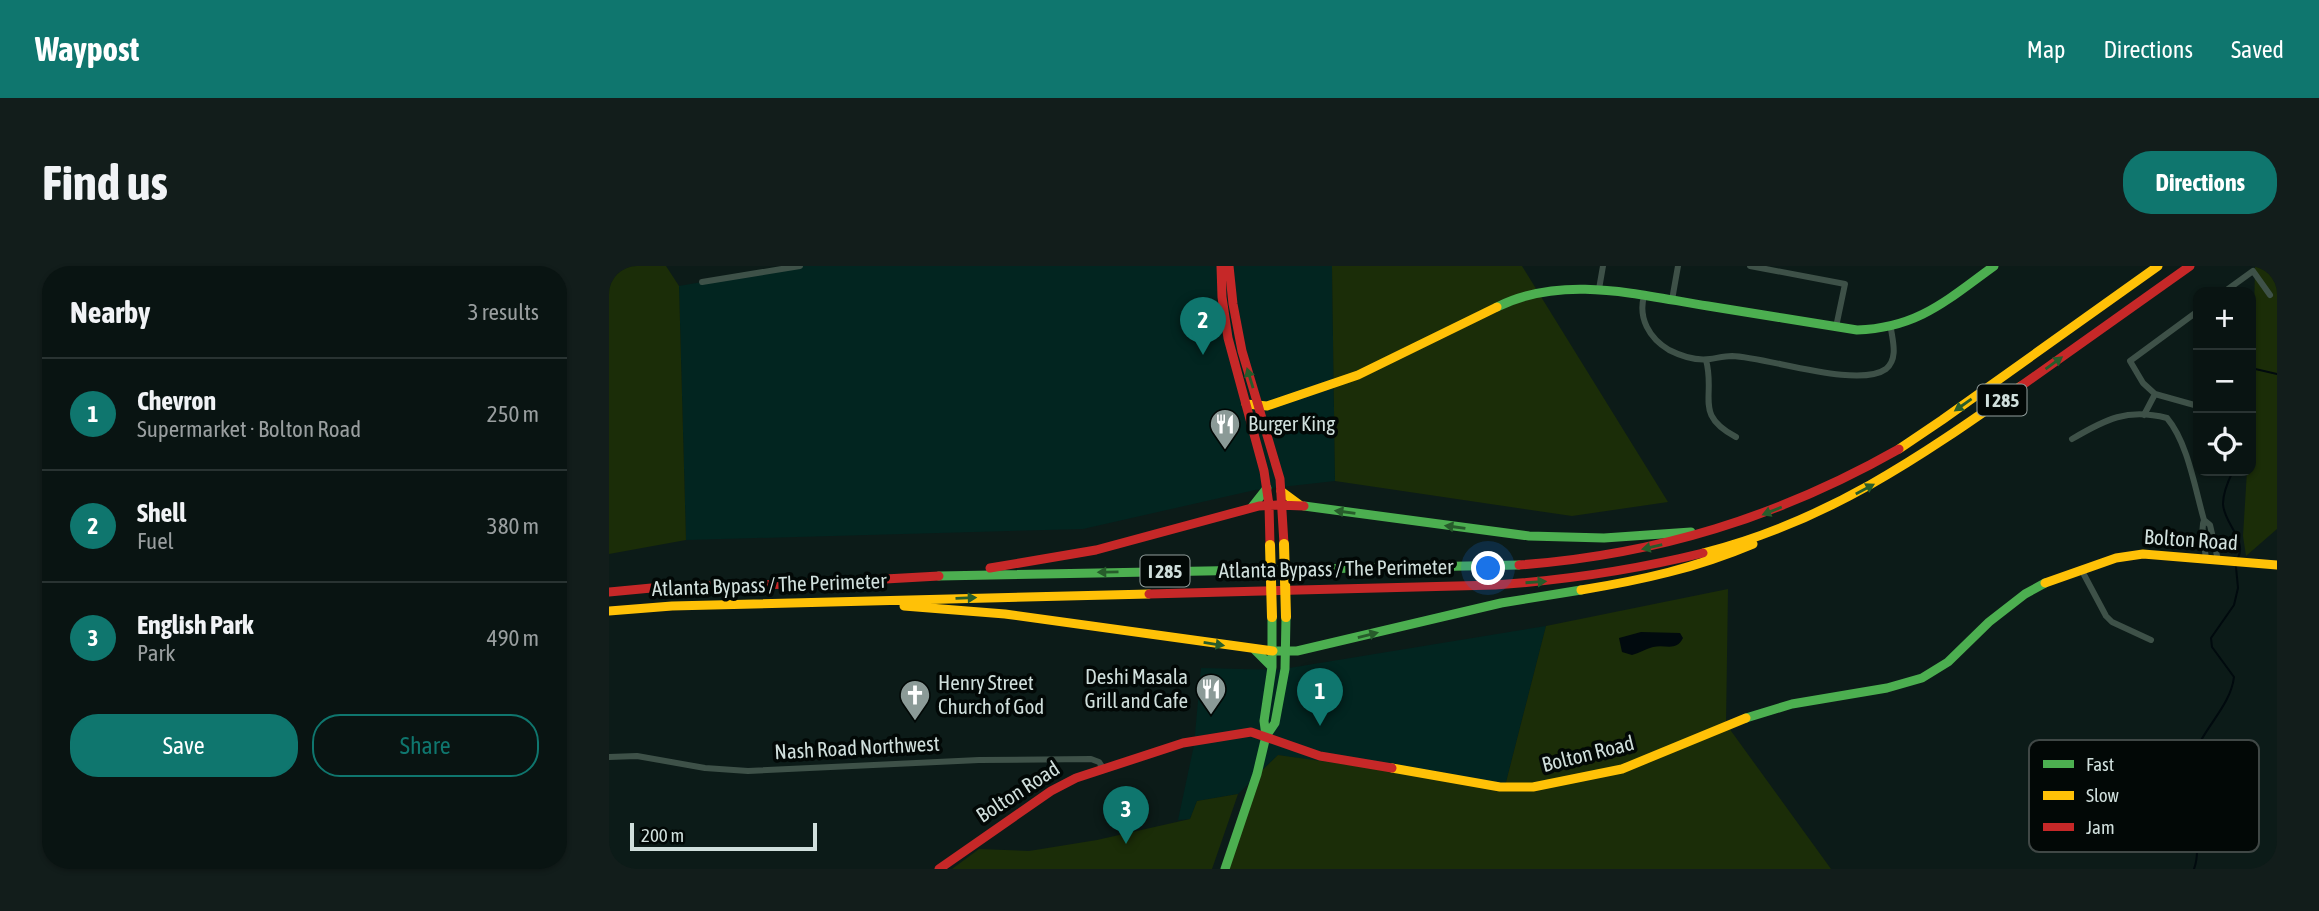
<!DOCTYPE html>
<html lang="en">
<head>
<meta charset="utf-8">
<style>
	:root { --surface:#091412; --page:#121d1b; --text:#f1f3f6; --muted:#999e9f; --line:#293332; --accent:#0f766e }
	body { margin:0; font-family:"Asap Condensed",sans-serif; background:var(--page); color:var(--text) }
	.controls { position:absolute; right:21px; top:21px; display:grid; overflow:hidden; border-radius:14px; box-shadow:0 2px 5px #0004 }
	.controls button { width:63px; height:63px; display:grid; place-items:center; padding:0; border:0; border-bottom:2px solid var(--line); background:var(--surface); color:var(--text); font:35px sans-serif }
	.scale { position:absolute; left:21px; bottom:18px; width:187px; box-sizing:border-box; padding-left:7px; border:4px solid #d0dfdc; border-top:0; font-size:19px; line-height:24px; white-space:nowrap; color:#d0dfdc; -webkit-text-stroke:5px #020806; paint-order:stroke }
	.you { position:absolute; left:880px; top:303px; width:24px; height:24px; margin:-18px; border:5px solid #fff; border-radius:50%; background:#1a73e8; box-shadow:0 0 0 10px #1a73e833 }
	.badge { display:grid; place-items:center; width:46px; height:46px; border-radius:50%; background:var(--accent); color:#fff; font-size:23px; font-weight:700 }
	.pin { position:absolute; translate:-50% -58px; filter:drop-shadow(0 2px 4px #0008) }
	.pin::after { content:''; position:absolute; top:37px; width:24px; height:21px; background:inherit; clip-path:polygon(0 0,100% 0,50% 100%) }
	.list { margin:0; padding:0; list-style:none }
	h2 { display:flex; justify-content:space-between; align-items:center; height:91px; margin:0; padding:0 28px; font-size:30px }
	h2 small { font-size:23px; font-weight:400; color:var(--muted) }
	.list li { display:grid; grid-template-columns:46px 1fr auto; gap:21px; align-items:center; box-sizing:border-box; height:112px; padding:0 28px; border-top:2px solid var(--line) }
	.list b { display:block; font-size:26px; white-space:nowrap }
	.list p { margin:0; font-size:23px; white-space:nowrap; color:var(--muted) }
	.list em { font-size:23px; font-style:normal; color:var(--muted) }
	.actions { display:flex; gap:14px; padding:21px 28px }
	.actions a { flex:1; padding:16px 0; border:2px solid var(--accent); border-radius:28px; text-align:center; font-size:24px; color:var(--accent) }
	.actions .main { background:var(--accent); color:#fff }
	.icon { flex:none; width:38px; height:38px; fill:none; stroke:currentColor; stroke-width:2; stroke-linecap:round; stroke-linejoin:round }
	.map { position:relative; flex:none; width:1668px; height:603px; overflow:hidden; border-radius:28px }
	header { display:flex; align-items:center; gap:42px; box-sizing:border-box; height:98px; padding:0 35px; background:var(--accent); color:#fff }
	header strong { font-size:33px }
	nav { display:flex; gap:38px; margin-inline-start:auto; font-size:24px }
	.intro { display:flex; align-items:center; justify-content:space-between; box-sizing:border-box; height:168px; padding:0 42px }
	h1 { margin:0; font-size:49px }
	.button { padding:18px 32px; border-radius:28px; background:var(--accent); color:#fff; font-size:24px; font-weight:700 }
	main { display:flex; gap:42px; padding:0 42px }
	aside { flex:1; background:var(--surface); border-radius:28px; box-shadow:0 2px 5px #0004 }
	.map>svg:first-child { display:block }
	.built { fill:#022520 }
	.green { fill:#1b2d08 }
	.water { fill:#010a0e }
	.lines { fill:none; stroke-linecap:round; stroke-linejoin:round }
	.stream { stroke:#010a0e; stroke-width:2 }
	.street { stroke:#3e5148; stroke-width:6 }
	.fast { stroke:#4caf50; stroke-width:9 }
	.slow { stroke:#ffc107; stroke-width:9 }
	.jam { stroke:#c62828; stroke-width:9 }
	.slow-bridge { stroke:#ffc107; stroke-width:10 }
	.oneway { fill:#275c2b }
	.labels { text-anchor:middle; stroke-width:7; stroke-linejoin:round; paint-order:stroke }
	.shield { fill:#020806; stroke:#929e9c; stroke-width:2 }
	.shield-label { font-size:19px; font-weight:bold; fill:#d0dfdc }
	.poi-label { font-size:21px; fill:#d0dfdc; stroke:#020806; text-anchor:start }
	.street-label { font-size:21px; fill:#d0dfdc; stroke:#020806 }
	.key { fill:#020806; stroke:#404846; stroke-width:2 }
	.key-label { font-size:19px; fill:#d0dfdc }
</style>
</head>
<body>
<header>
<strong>Waypost</strong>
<nav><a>Map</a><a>Directions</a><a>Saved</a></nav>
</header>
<div class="intro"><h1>Find us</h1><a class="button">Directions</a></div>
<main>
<aside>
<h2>Nearby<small>3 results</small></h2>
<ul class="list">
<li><span class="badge">1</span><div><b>Chevron</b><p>Supermarket · Bolton Road</p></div><em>250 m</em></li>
<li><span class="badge">2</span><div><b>Shell</b><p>Fuel</p></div><em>380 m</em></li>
<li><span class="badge">3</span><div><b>English Park</b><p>Park</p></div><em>490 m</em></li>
</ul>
<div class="actions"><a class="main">Save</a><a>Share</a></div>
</aside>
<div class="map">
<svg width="1668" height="603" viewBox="0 0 1668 603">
	<rect width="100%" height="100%" fill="#0c1b18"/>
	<!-- built -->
	<path class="built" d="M186,0H723L726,215L646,224L474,263L77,274L70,20Z
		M937,360L895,524L669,489L629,528L588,535L581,553L569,554L585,479L592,402L668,404Z"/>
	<!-- green -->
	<path class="green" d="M0,0H57L70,20L77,274L0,288Z
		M723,0H913L1059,236L963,250L726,215Z
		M1646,0H1668V263L1637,290L1634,270L1638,205H1642Z
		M1119,323L1117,458L1222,603H612L643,514L669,489L805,508L895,524L937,360Z
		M629,528L603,603H343L370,583L420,585L488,574L581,553L588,535Z"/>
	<!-- water -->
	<path class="water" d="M1032,366L1071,367L1074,372C1067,386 1057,378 1044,381C1037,383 1030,387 1023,389L1013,386L1010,372Z"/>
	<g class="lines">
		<!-- stream -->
		<path class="stream" d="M1642,102L1668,108
			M1624,205C1619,215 1614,227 1614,238C1615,258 1638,273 1629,292
			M1585,603C1593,581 1583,555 1581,532C1580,522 1581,510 1583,499C1588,466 1621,444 1625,411L1603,381L1602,372L1625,339L1629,322L1627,301"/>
		<!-- street -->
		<path class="street" d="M1141,0L1236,18L1227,61
			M93,16L191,0
			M990,23L994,0
			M1615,26L1644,5L1661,29
			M1035,30C1029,52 1040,72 1060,84C1072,90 1088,95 1101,93C1108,92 1116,90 1123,90C1158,91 1249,123 1277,103C1289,93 1284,76 1282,63
			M1063,34L1069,0
			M1589,45L1521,95L1534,117L1546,128L1589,140
			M1097,94C1107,131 1084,148 1127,171
			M1535,149L1546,128
			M1463,173C1497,153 1518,142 1558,152C1579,177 1586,223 1595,254L1601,259L1609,294
			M1595,254C1591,263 1596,281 1597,293
			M1472,303L1497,350L1503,356L1542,374
			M0,491L28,490L96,502L139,505L370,494L482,493L490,496L494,502"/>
		<!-- fast -->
		<path class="fast" d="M888,41C954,8 1029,29 1099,40C1149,48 1198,56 1248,64C1309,62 1338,34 1385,0
			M695,240L920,270L995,272L1082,266
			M643,241L658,222
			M330,310L910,299
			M646,384L663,401
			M664,385H688L892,337L972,324
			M1137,452L1183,438L1278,422L1313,412L1339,396L1380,356L1416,328L1436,317
			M657,470L655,455L663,401V351
			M616,603L648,508L657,470L666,457L676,403L677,351"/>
		<!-- slow -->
		<path class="slow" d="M637,138L658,140L749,109L888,41
			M1290,183L1333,154L1549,0
			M672,225L691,239
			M1094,287C1217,256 1310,192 1412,120
			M1436,317L1507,292L1534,288L1668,299
			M972,324C1033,314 1087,302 1144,278
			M295,340L396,348L664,385
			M0,345L63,340L540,328
			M783,502L891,521H924L1013,503L1137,452"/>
		<!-- jam -->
		<path class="jam" d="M612,0L613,31L619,72L655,205L660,239L661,279
			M620,0L624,38L633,85L671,213L675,278
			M1412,120L1581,0
			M910,299C1047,289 1170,251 1290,183
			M381,302L487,284L650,240L668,239L695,240
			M0,326L53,321L187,318L330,310
			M540,328L886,319C957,314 1025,304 1094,287
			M330,603L442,525L467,512L574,477L642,466L711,490L783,502"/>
		<!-- slow-bridge -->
		<path class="slow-bridge" d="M675,278L677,351
			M661,279L663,351"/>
	</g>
	<!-- one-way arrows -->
	<defs><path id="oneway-solid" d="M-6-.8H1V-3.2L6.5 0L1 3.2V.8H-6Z" transform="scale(1.75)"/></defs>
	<g class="oneway">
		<use href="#oneway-solid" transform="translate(1445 97) rotate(-36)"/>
		<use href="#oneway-solid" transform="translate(641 112) rotate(-107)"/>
		<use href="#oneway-solid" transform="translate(1354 139) rotate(145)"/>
		<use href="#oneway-solid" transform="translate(1256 223) rotate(-28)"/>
		<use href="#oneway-solid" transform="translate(1163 245) rotate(158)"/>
		<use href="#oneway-solid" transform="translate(736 246) rotate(-172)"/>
		<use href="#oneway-solid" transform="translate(846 261) rotate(-172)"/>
		<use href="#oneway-solid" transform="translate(1043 281) rotate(167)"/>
		<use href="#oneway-solid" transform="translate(499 306) rotate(179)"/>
		<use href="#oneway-solid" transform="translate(927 316) rotate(-4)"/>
		<use href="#oneway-solid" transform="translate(357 332) rotate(-2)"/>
		<use href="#oneway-solid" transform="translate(759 369) rotate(-14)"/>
		<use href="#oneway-solid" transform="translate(605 378) rotate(9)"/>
	</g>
	<!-- icons -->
	<defs>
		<g id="restaurant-pin" transform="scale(1.575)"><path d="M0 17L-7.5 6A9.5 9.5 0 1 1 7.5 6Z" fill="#8b9a97" stroke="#020806"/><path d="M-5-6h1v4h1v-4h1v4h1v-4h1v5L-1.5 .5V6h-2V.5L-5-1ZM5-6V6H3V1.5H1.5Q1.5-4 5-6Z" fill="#fff"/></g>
		<g id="church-pin" transform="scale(1.575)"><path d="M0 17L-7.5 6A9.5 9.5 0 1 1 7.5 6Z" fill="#8b9a97" stroke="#020806"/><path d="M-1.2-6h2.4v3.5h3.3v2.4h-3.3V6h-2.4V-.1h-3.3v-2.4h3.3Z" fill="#fff"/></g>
	</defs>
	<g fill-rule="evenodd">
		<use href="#restaurant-pin" x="616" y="158"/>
		<use href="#restaurant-pin" x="602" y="423"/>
		<use href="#church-pin" x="306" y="429"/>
	</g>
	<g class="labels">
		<!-- shield labels -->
		<g class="shield">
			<rect x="1368.5" y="118.5" width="49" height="31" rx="5"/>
			<rect x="531.5" y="289.5" width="49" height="31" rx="5"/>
		</g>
		<g class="shield-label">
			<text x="1393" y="141">I 285</text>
			<text x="556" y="312">I 285</text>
		</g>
		<!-- poi labels -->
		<g class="poi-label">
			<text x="639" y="165">Burger King</text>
			<text x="579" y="418" text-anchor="end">Deshi Masala<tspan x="579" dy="24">Grill and Cafe</tspan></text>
			<text x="329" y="424">Henry Street<tspan x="329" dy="24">Church of God</tspan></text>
		</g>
		<!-- street labels -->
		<g class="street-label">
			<text transform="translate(1582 274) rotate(4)" y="7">Bolton Road</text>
			<text transform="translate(727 303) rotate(-1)" y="7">Atlanta Bypass / The Perimeter</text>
			<text transform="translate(160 319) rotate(-2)" y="7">Atlanta Bypass / The Perimeter</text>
			<text transform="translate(248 482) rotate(-3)" y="7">Nash Road Northwest</text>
			<text transform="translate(979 488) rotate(-14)" y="7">Bolton Road</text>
			<text transform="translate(409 526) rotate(-33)" y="7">Bolton Road</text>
		</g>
	</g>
	<!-- legend -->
	<rect x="1420" y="474" width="230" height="112" rx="10" class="key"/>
	<rect x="1434" y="494" width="31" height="8" fill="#4caf50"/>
	<rect x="1434" y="525" width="31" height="9" fill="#ffc107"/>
	<rect x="1434" y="557" width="31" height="8" fill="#c62828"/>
	<g class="key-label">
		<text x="1477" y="505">Fast</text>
		<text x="1477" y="536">Slow</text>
		<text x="1477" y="568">Jam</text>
	</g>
</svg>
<div class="controls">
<button>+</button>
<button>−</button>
<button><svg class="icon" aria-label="locate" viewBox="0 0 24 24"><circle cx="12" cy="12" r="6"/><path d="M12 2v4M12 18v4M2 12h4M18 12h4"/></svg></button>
</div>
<div class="scale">200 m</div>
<div class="you"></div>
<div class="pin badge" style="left:711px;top:460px">1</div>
<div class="pin badge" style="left:594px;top:89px">2</div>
<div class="pin badge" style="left:517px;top:578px">3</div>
</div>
</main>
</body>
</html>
